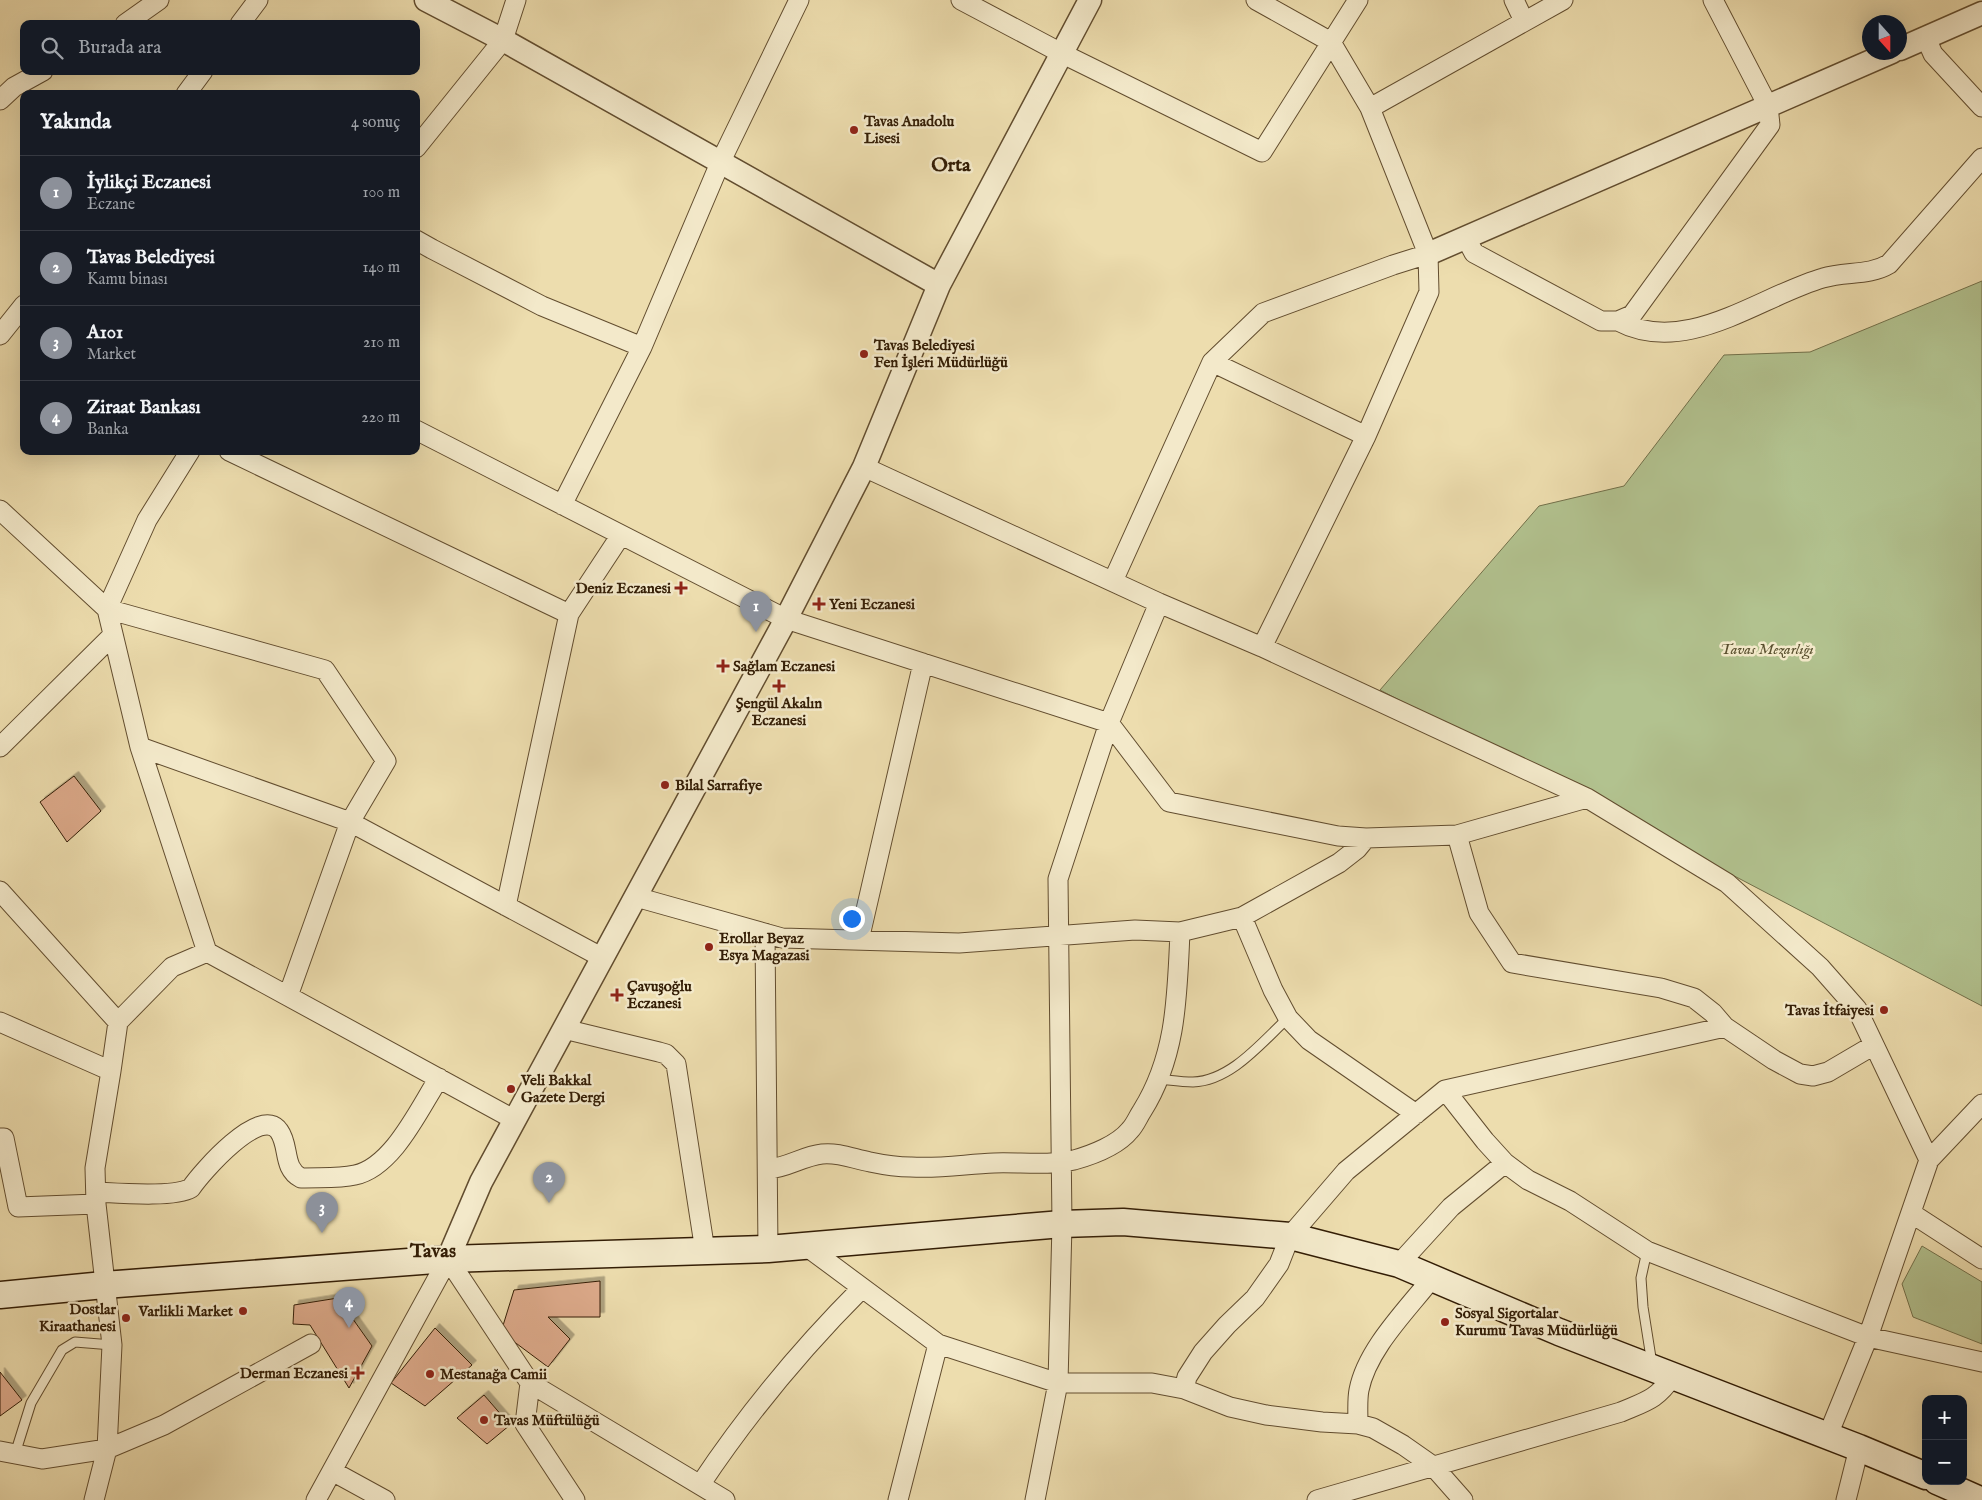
<!DOCTYPE html>
<html lang="tr">
<head>
<meta charset="utf-8">
<style>
	:root { --surface:#171b24; --page:#242831; --text:#f1f3f6; --muted:#9ea1a6; --line:#363941; --accent:#8c9099 }
	body { margin:0; font-family:"IM FELL English",serif; background:var(--page); color:var(--text) }
	.controls { position:absolute; right:15px; bottom:15px; display:grid; overflow:hidden; border-radius:10px; box-shadow:0 5px 20px #0002 }
	.controls button { width:45px; height:45px; display:grid; place-items:center; padding:0; border:0; border-bottom:1px solid var(--line); background:var(--surface); color:var(--text); font:25px sans-serif }
	.compass { position:absolute; left:1862px; top:15px; width:45px; height:45px; border-radius:50%; background:var(--surface); box-shadow:0 5px 20px #0002; rotate:159deg }
	.you { position:absolute; left:851px; top:918px; width:18px; height:18px; margin:-12px; border:4px solid #fff; border-radius:50%; background:#1a73e8; box-shadow:0 0 0 8px #1a73e833 }
	.badge { display:grid; place-items:center; width:32px; height:32px; border-radius:50%; background:var(--accent); color:#fff; font-size:16px; font-weight:700 }
	.pin { position:absolute; translate:-50% -41px; filter:drop-shadow(0 1px 2px #0008) }
	.pin::after { content:''; position:absolute; top:26px; width:18px; height:15px; background:inherit; clip-path:polygon(0 0,100% 0,50% 100%) }
	.list { margin:0; padding:0; list-style:none }
	h2 { display:flex; justify-content:space-between; align-items:center; height:65px; margin:0; padding:0 20px; font-size:21px }
	h2 small { font-size:16px; font-weight:400; color:var(--muted) }
	.list li { display:grid; grid-template-columns:32px 1fr auto; gap:15px; align-items:center; box-sizing:border-box; height:75px; padding:0 20px; border-top:1px solid var(--line) }
	.list b { display:block; font-size:19px; white-space:nowrap }
	.list p { margin:0; font-size:16px; white-space:nowrap; color:var(--muted) }
	.list em { font-size:16px; font-style:normal; color:var(--muted) }
	.icon { flex:none; width:28px; height:28px; fill:none; stroke:currentColor; stroke-width:2; stroke-linecap:round; stroke-linejoin:round }
	.map { position:relative; flex:none; width:1982px; height:1500px; overflow:hidden }
	.search { position:absolute; background:var(--surface); box-shadow:0 5px 20px #0002; left:20px; top:20px; width:400px; height:55px; display:flex; align-items:center; gap:12px; box-sizing:border-box; padding:0 18px; border-radius:10px; color:var(--muted); font-size:19px }
	.panel { position:absolute; background:var(--surface); box-shadow:0 5px 20px #0002; left:20px; top:90px; width:400px; height:365px; border-radius:10px }
	.map>svg:first-child { display:block }
	.green { fill:#b2c28f; stroke:#72704a }
	.building { fill:#deab8c; stroke:#331d05; filter:url(#shadow) }
	.lines { fill:none; stroke-linecap:round; stroke-linejoin:round }
	.service-casing { stroke:#624d2f; stroke-width:11 }
	.minor-casing { stroke:#624d2f; stroke-width:21 }
	.tertiary-casing { stroke:#624d2f; stroke-width:25 }
	.secondary-casing { stroke:#331d05; stroke-width:29 }
	.service { stroke:#f3e9ca; stroke-width:9 }
	.minor { stroke:#f3e9ca; stroke-width:19 }
	.tertiary { stroke:#f3e9ca; stroke-width:22 }
	.secondary { stroke:#f3e9ca; stroke-width:26 }
	.poi-dot { fill:#8f2418; stroke:#f3e9ca; stroke-width:2 }
	.labels { text-anchor:middle; stroke-width:5; stroke-linejoin:round; paint-order:stroke }
	.poi-label { font-size:15px; font-weight:bold; fill:#331d05; stroke:#f3e9ca; text-anchor:start }
	.park-label { font-size:15px; font-style:italic; fill:#594f2e; stroke:#f3e9ca }
	.district-label { font-size:20px; font-weight:bold; fill:#331d05; stroke:#f3e9ca }
</style>
</head>
<body>
<div class="map">
<svg width="1982" height="1500" viewBox="0 0 1982 1500">
	<defs>
		<filter id="shadow"><feDropShadow dx="4.5" dy="-4.5" stdDeviation="0" flood-color="#0004"/></filter>
	</defs>
	<rect width="100%" height="100%" fill="#edddae"/>
	<filter id="stains"><feTurbulence type="fractalNoise" baseFrequency=".004" numOctaves="4"/><feColorMatrix values="0 0 0 0 .2 0 0 0 0 .09 0 0 0 0 .02 0 0 0 .5 -.17"/></filter>
	<radialGradient id="worn" r=".72"><stop offset=".6" stop-color="#630" stop-opacity="0"/><stop offset="1" stop-color="#630" stop-opacity=".3"/></radialGradient>
	<!-- green -->
	<path class="green" d="M1982,281V1006L1380,690L1539,506L1624,486L1724,355L1810,352Z
		M1922,1246L1982,1282V1344L1913,1317L1902,1284Z"/>
	<!-- building -->
	<path class="building" d="M74,776L101,811L67,842L40,802Z
		M600,1281V1317H548L570,1339L548,1367L501,1332L514,1290Z
		M338,1298L372,1346L349,1388L310,1325L293,1324L294,1305Z
		M435,1328L472,1365L425,1406L391,1383Z
		M0,1372L22,1400L0,1416Z
		M484,1395L510,1425L487,1444L457,1418Z"/>
	<g class="lines">
		<!-- service casing -->
		<g class="service-casing">
			<path id="service" d="M1158,1079C1169,1080 1182,1082 1193,1082C1231,1081 1262,1042 1288,1018
				M1647,1251L1641,1278L1643,1307L1652,1364
				M15,1454L31,1403L62,1350L75,1342L112,1345"/>
		</g>
		<!-- minor casing -->
		<g class="minor-casing">
			<path id="minor" d="M961,0L1063,54L1262,152L1358,0
				M1256,0L1331,42L1370,108L1428,254L1429,292L1366,436L1262,647
				M1514,0L1524,21
				M125,24L159,0
				M240,24L258,0
				M1926,38L1933,54L1982,107
				M186,94L203,71
				M0,100L14,87L43,71
				M1370,108L1563,0
				M416,148L503,40L516,0
				M1466,238L1474,253L1601,321H1618L1632,315L1770,125L1768,106L1713,0
				M416,240L432,249L542,306L642,347
				M1618,321C1686,357 1758,297 1823,278C1845,271 1869,276 1889,264L1982,158
				M0,335L24,305
				M1212,362L1366,436
				M416,430L786,619L1109,723L1169,802L1338,836L1366,838L1457,835L1587,798
				M229,451L569,614
				M864,467L1159,603L1262,647L1587,798L1727,883L1820,967L1857,1009L1929,1160L1868,1337L1828,1435
				M562,505L642,347L720,163L799,0
				M0,510L107,609L147,520L190,451
				M1113,581L1212,362L1263,313L1393,265L1428,254
				M0,747L113,635
				M1457,835L1479,913L1512,963L1661,988L1694,998L1713,1013L1725,1027
				M0,891L118,1022
				M636,897L782,938L959,943L1135,930L1180,932L1242,917L1339,863L1357,849L1366,838
				M506,906L569,614L621,535
				M1242,917L1273,990L1288,1018L1309,1040L1416,1114
				M765,933L768,1249
				M859,940L923,663
				M207,952L515,1120
				M288,996L350,822L386,761L325,670L107,609L140,747L350,822L603,958
				M0,1022L111,1071L95,1168L96,1204L112,1345L107,1449L94,1500
				M564,1029L659,1052L666,1054L676,1064L705,1251
				M111,1071L118,1022L172,967L207,952L140,747
				M1445,1090L1485,1141L1505,1163L1528,1180L1570,1201L1647,1251L1868,1337L1982,1362
				M0,1138H4L18,1207L96,1204
				M1929,1160L1982,1104
				M768,1169C787,1168 803,1156 822,1154C838,1152 854,1159 870,1162C884,1165 898,1167 911,1167C939,1169 967,1164 994,1163C1020,1162 1048,1166 1074,1160C1092,1155 1118,1145 1130,1130C1135,1125 1138,1117 1142,1111C1177,1055 1177,996 1180,932
				M96,1192C117,1193 174,1198 191,1188C201,1173 261,1104 279,1131C290,1146 282,1168 301,1178C319,1177 338,1179 355,1175C393,1167 419,1109 439,1078
				M1911,1213L1982,1259
				M806,1246L938,1344L1058,1383H1152L1184,1389L1230,1407L1266,1415L1322,1422L1358,1424L1373,1428L1403,1445L1433,1466L1463,1500
				M1399,1264L1451,1207L1505,1163
				M530,1383L525,1424L575,1500
				M1184,1389L1187,1377L1203,1352L1227,1325L1255,1298L1279,1264L1290,1236L1346,1171L1445,1090L1725,1027L1774,1060L1800,1074L1813,1076L1828,1072L1874,1045
				M1358,1424C1358,1413 1357,1400 1359,1390C1367,1349 1407,1310 1432,1278
				M0,1451L42,1459L107,1449L164,1425L311,1344
				M332,1471L385,1500
				M700,1485C748,1413 801,1349 862,1288
				M316,1500L448,1259L530,1383L725,1500
				M898,1500L938,1344
				M1035,1500L1058,1383L1062,1224L1058,879L1109,723L1159,603
				M1317,1500L1621,1412C1647,1401 1656,1400 1673,1376
				M1846,1500L1859,1448"/>
		</g>
		<!-- tertiary casing -->
		<g class="tertiary-casing">
			<path id="tertiary" d="M426,0L503,40L939,285
				M1900,49L1982,13
				M1428,254L1892,52
				M448,1259L481,1182L786,619L864,467L939,285L1090,0"/>
		</g>
		<!-- secondary casing -->
		<g class="secondary-casing">
			<path id="secondary" d="M0,1295L104,1285L448,1259L768,1249L1062,1224L1123,1222L1290,1236L1399,1264L1559,1332L1859,1448L1926,1476
				M1937,1481L1980,1500"/>
		</g>
		<!-- service -->
		<use href="#service" class="service"/>
		<!-- minor -->
		<use href="#minor" class="minor"/>
		<!-- tertiary -->
		<use href="#tertiary" class="tertiary"/>
		<!-- secondary -->
		<use href="#secondary" class="secondary"/>
	</g>
	<!-- markers -->
	<g class="poi-dot">
		<circle cx="854" cy="130" r="5"/>
		<circle cx="864" cy="354" r="5"/>
		<path d="M678.5 580.5h5v5h5v5h-5v5h-5v-5h-5v-5h5z"/>
		<path d="M816.5 596.5h5v5h5v5h-5v5h-5v-5h-5v-5h5z"/>
		<path d="M720.5 658.5h5v5h5v5h-5v5h-5v-5h-5v-5h5z"/>
		<path d="M776.5 678.5h5v5h5v5h-5v5h-5v-5h-5v-5h5z"/>
		<circle cx="665" cy="785" r="5"/>
		<circle cx="709" cy="947" r="5"/>
		<path d="M614.5 987.5h5v5h5v5h-5v5h-5v-5h-5v-5h5z"/>
		<circle cx="1884" cy="1010" r="5"/>
		<circle cx="511" cy="1089" r="5"/>
		<circle cx="243" cy="1311" r="5"/>
		<circle cx="126" cy="1318" r="5"/>
		<circle cx="1445" cy="1322" r="5"/>
		<path d="M355.5 1365.5h5v5h5v5h-5v5h-5v-5h-5v-5h5z"/>
		<circle cx="430" cy="1374" r="5"/>
		<circle cx="484" cy="1420" r="5"/>
	</g>
	<g class="labels">
		<!-- poi labels -->
		<g class="poi-label">
			<text x="864" y="126">Tavas Anadolu<tspan x="864" dy="17">Lisesi</tspan></text>
			<text x="874" y="350">Tavas Belediyesi<tspan x="874" dy="17">Fen İşleri Müdürlüğü</tspan></text>
			<text x="671" y="593" text-anchor="end">Deniz Eczanesi</text>
			<text x="829" y="609">Yeni Eczanesi</text>
			<text x="733" y="671">Sağlam Eczanesi</text>
			<text x="779" y="708" text-anchor="middle">Şengül Akalın<tspan x="779" dy="17">Eczanesi</tspan></text>
			<text x="675" y="790">Bilal Sarrafiye</text>
			<text x="719" y="943">Erollar Beyaz<tspan x="719" dy="17">Esya Magazasi</tspan></text>
			<text x="627" y="991">Çavuşoğlu<tspan x="627" dy="17">Eczanesi</tspan></text>
			<text x="1874" y="1015" text-anchor="end">Tavas İtfaiyesi</text>
			<text x="521" y="1085">Veli Bakkal<tspan x="521" dy="17">Gazete Dergi</tspan></text>
			<text x="116" y="1314" text-anchor="end">Dostlar<tspan x="116" dy="17">Kiraathanesi</tspan></text>
			<text x="233" y="1316" text-anchor="end">Varlikli Market</text>
			<text x="1455" y="1318">Sosyal Sigortalar<tspan x="1455" dy="17">Kurumu Tavas Müdürlüğü</tspan></text>
			<text x="348" y="1378" text-anchor="end">Derman Eczanesi</text>
			<text x="440" y="1379">Mestanağa Camii</text>
			<text x="494" y="1425">Tavas Müftülüğü</text>
		</g>
		<!-- park labels -->
		<g class="park-label">
			<text x="1767" y="654">Tavas Mezarlığı</text>
		</g>
		<!-- district labels -->
		<g class="district-label">
			<text x="951" y="171">Orta</text>
			<text x="433" y="1257">Tavas</text>
		</g>
	</g>
	<rect width="100%" height="100%" filter="url(#stains)"/>
	<rect width="100%" height="100%" fill="url(#worn)"/>
</svg>
<div class="controls">
<button>+</button>
<button>−</button>
</div>
<svg class="compass" viewBox="-18 -18 36 36"><path d="M0-13l5 13h-10z" fill="#e53935"/><path d="M0 13l5-13h-10z" fill="#9ea1a6"/></svg>
<div class="you"></div>
<div class="pin badge" style="left:756px;top:632px">1</div>
<div class="pin badge" style="left:549px;top:1203px">2</div>
<div class="pin badge" style="left:322px;top:1233px">3</div>
<div class="pin badge" style="left:349px;top:1328px">4</div>
<div class="search"><svg class="icon" aria-label="search" viewBox="0 0 24 24"><circle cx="10" cy="10" r="6"/><path d="M15 15l6 6"/></svg>Burada ara</div>
<section class="panel">
<h2>Yakında<small>4 sonuç</small></h2>
<ul class="list">
<li><span class="badge">1</span><div><b>İylikçi Eczanesi</b><p>Eczane</p></div><em>100 m</em></li>
<li><span class="badge">2</span><div><b>Tavas Belediyesi</b><p>Kamu binası</p></div><em>140 m</em></li>
<li><span class="badge">3</span><div><b>A101</b><p>Market</p></div><em>210 m</em></li>
<li><span class="badge">4</span><div><b>Ziraat Bankası</b><p>Banka</p></div><em>220 m</em></li>
</ul>
</section>
</div>
</body>
</html>
